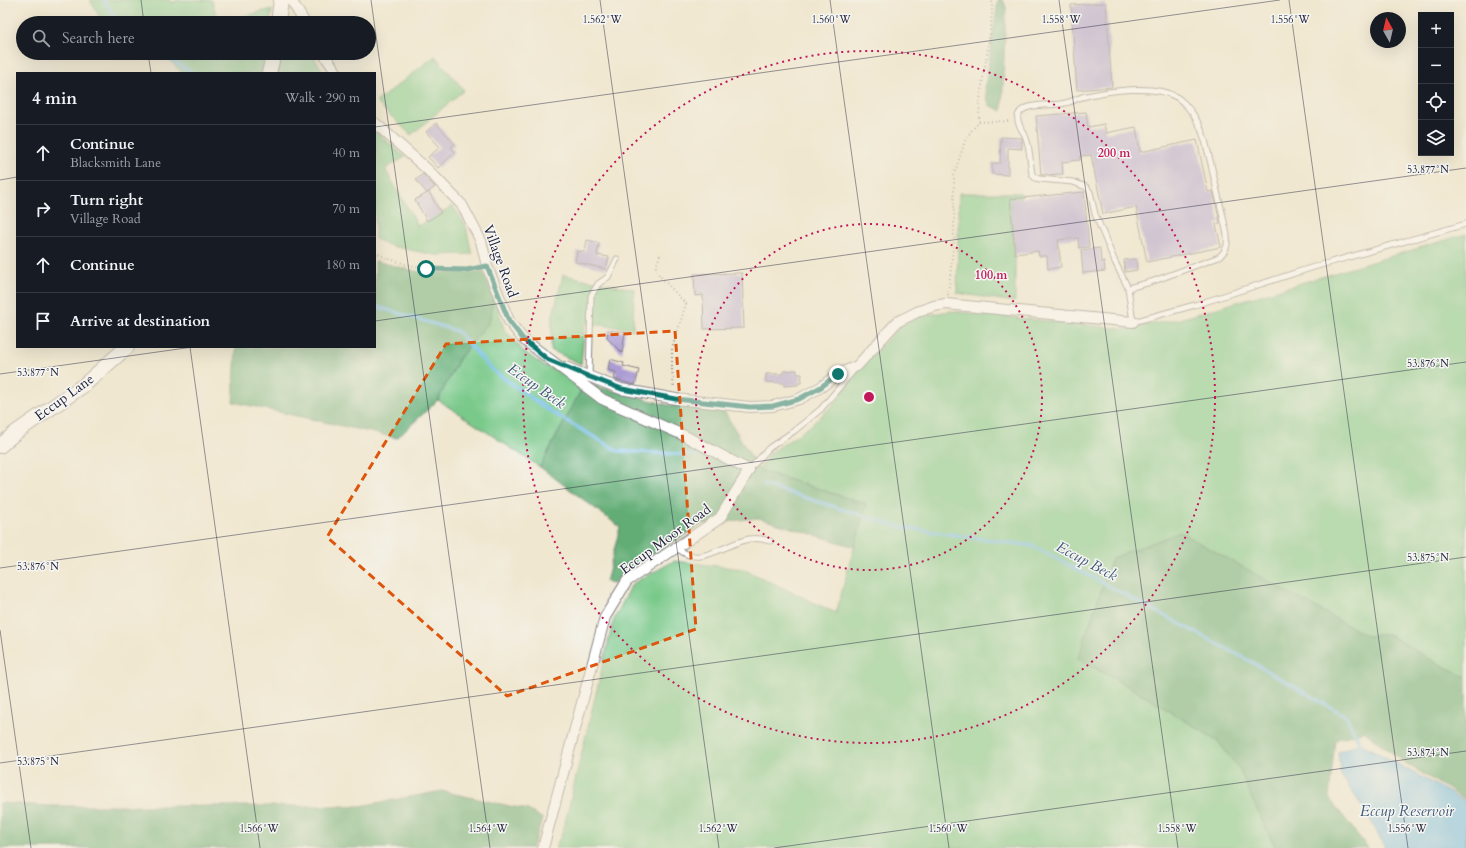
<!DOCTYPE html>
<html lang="en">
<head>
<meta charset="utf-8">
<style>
	:root { --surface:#171b24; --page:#20242c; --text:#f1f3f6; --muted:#9ea1a6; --line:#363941 }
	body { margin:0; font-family:Cardo,serif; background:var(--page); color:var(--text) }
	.controls { position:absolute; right:12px; top:12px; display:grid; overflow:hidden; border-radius:0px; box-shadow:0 4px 16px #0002 }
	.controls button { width:36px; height:36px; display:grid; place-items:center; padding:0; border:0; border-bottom:1px solid var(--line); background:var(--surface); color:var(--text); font:20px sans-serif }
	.compass { position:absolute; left:1370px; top:12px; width:36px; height:36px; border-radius:50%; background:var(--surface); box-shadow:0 4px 16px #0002; rotate:352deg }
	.stop { position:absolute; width:12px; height:12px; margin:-9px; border:3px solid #0f766e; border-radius:50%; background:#fff }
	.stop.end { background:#0f766e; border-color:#fff; box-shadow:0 1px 4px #0008 }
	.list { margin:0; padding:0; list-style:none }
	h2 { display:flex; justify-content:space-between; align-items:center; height:52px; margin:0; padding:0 16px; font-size:17px }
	h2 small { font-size:13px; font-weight:400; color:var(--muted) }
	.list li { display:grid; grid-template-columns:26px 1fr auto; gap:12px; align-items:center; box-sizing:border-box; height:56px; padding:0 16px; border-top:1px solid var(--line) }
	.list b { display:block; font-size:15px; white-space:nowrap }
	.list p { margin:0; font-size:13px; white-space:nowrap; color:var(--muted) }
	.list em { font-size:13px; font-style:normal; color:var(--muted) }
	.icon { flex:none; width:22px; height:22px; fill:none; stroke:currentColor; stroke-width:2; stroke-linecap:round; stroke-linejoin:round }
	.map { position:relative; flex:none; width:1466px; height:848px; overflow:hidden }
	.search { position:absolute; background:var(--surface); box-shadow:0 4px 16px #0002; left:16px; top:16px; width:360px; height:44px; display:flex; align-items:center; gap:10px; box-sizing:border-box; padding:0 14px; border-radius:22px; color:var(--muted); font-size:15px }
	.panel { position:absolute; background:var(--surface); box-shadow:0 4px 16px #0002; left:16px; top:72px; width:360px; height:276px; border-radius:0px }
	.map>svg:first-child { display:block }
	.green { fill:#79c98a; stroke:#4e7662 }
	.forest { fill:#62ad76; stroke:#426858 }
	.water { fill:#74bfed; stroke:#4b7094 }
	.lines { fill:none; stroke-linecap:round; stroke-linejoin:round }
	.stream { stroke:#74bfed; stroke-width:3.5 }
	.building { fill:#ac9cd4 }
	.lane-casing { stroke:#898486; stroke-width:7 }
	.street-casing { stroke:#898486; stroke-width:12 }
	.secondary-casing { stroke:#898486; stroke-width:16 }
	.path { stroke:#898486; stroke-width:2; stroke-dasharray:1 3; stroke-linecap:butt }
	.lane { stroke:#fff; stroke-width:5 }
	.street { stroke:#fff; stroke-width:10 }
	.secondary { stroke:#fff; stroke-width:14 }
	.route { stroke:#0f766e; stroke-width:5 }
	.marked { fill:none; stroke:#de560e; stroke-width:3; stroke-dasharray:8 5; stroke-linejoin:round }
	.ticks { fill:none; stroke:#22223b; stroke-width:1; stroke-opacity:0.45 }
	.ring { fill:none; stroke:#c2185b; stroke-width:2; stroke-dasharray:2 4 }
	.labels { text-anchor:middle; stroke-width:3; stroke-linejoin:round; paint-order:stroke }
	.street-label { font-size:14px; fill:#22223b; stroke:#f6f6f2 }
	.water-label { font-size:15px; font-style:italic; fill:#3f5979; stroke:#f6f6f2 }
	.ticks-label { font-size:10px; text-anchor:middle; fill:#22223b; stroke:#f6f6f2; stroke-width:3; stroke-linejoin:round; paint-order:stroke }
	.centre { fill:#c2185b; stroke:#f6f6f2; stroke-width:2 }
	.ring-label { font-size:12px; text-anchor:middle; font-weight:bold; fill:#c2185b; stroke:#f6f6f2; stroke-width:3; stroke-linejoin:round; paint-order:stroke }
</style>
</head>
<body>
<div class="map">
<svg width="1466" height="848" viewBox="0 0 1466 848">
	<rect width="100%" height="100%" fill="#f6f6f2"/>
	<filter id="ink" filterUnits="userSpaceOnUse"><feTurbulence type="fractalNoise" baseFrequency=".025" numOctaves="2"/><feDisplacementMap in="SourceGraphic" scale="8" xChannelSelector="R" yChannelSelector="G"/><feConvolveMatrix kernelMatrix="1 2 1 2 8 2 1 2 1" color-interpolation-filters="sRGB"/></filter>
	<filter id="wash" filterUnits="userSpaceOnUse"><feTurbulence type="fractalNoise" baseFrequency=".012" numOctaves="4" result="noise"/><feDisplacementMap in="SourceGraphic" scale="16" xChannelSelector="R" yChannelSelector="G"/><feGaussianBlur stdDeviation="0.9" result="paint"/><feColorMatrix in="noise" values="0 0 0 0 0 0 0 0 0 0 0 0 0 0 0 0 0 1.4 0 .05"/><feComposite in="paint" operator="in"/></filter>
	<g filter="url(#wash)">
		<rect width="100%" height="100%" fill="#f0e7d0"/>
		<!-- green -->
		<path class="green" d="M90,0H170L171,3L179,0H212L218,23L272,9L270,23H133L128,18L121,23H103Z
			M162,53H265L261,73H182Z
			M282,53H311L324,73H277Z
			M435,56L464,90L411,135L376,102Z
			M375,131L405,157L385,169L418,226L453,206L466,226L472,254L435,255L391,246L375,239Z
			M959,193H1021L1020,199L1010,200L1015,254V302L957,293Z
			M1466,234V677L1435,662L1388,634L1367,636L1112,558L1078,659L1133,689L1217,740L1240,770L1257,810L1276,848H555L563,831L613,622L632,584L674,561L743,569L836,613L866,504L759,470L769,454L809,427L833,405L862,366L900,326L921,316L950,311L1125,329L1180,319Z
			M563,275L634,289L633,329L585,323L581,364L551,350L552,319Z
			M494,296L504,329L524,352L543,365L585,383L540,467L438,400L459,359L489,322Z"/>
		<!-- forest -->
		<path class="forest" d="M998,0H1003L1006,7L1002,111L989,105L985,88Z
			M375,261L423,273L483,272L494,296L489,322L459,359L438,400L397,438L233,402L236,347H375Z
			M585,383L668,405L724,411L759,470L866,504L855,547L758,518L703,524L633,566L616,583L606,582L620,527L540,467Z
			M1180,532L1367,636L1387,634L1435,662L1466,677V800L1408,765L1364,731L1335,740L1329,798L1368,848H1276L1257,810L1240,770L1217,740L1133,689L1078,659L1112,558Z
			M442,791L528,810L543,819L532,848H0V803L49,806H360Z"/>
		<!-- water -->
		<path class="water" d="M1360,743L1466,802V848H1385L1368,815L1341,775L1338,752Z"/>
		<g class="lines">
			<!-- stream -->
			<path class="stream" d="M103,0L120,23
				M160,53L193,73
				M375,306L457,331L491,369L548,410L618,451L698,455
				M764,485L900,527L1033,546L1248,660L1346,716L1360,743"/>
		</g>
		<g id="blocks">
			<!-- building -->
			<path class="building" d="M1106,3L1112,87L1077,90L1071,5Z
				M1086,112L1088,127L1104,124L1106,133L1136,127L1140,152L1197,140L1208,192L1213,191L1220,223L1216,224L1221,247L1147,262L1136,207L1103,214L1091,155L1080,156V160L1062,162L1063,174L1041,175L1036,116Z
				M436,123L455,144L451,147L455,152L438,168L428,157L440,147L426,132Z
				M1001,137L1022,138V149L1008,148V175L992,174V163H1000Z
				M423,174L435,187L427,193L416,180Z
				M429,192L441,213L427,221L415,200Z
				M1084,192L1089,247L1079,248L1078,238L1058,240L1061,267L1048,269L1047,256H1039L1038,251L1015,254L1010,199Z
				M587,240L599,243L597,255L609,257L606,269L575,262L577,251L585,252Z
				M1100,248L1101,262L1104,261L1105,271L1083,273L1081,250Z
				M1136,259L1137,270L1125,272L1124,260Z
				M742,273L744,328L704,329L703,295L695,296L694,274Z
				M608,330L625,332L622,353L607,338Z
				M610,359L624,363L623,366L639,370L635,385L614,379L616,372L608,370Z
				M797,370V374H802L801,383H798V385L784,386V383L766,382V374H783V371Z"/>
		</g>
	</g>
	<g filter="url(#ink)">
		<use href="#blocks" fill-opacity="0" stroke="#898486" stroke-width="1"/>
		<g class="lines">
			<!-- lane casing -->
			<g class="lane-casing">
				<path id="lane" d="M1128,288L1151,282L1219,257C1227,250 1228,245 1227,235C1222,211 1216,188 1211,164C1207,150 1205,133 1197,121C1193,113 1185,103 1178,98C1155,83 1107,91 1082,97C1076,99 1071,102 1065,103C1054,107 1022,101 1018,116C1016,124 1024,131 1026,138C1030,148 1030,162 1032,174L1035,178L1040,179L1073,182L1086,187L1090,192L1095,214L1115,262L1128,288L1133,322L1195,305L1314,267L1466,224
					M589,376L591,296L598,284L608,277L617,259
					M749,470L769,448L794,431L821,409L854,370
					M677,547C697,570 726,543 749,539C756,538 763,539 770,541"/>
			</g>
			<!-- street casing -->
			<g class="street-casing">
				<path id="street" d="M291,0L305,23
					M323,53L337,73
					M375,123L428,170L462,205L481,241L487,266L509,321L523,339L602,399L683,435L749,470L720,518L627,581L605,617L543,848
					M565,367L621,389L676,399L750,407L773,406L799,399L821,387L838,374L857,366L897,322L917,312L934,306L946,304L1133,322"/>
			</g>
			<!-- secondary casing -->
			<g class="secondary-casing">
				<path id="secondary" d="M278,23L281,0
					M269,73L274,53
					M0,446L15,433L84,385L127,347"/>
			</g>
			<!-- path -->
			<path class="path" d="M979,122L1010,121
				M375,252C403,268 446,273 477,268
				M660,255L656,267L659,275L686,304L672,349V370L674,388
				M948,295L954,240V175L965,141L971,131L979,122C979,81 993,41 992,0"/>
			<!-- lane -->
			<use href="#lane" class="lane"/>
			<!-- street -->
			<use href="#street" class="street"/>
			<!-- secondary -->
			<use href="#secondary" class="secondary"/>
		</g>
	</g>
	<g class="lines" filter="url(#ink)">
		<!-- route -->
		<path class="route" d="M426,269L467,270L487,266L509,321L523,339L547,359L590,377L622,389L676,399L750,407L773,406L799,399L821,387L838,374"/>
	</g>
	<!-- marked area -->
	<path d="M0 0H1466V848H0ZM675,331L696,629L507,696L327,537L446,344Z" fill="#f0e7d0" fill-opacity=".55" fill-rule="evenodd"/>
	<path class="marked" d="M675,331L696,629L507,696L327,537L446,344Z"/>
	<!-- ticks -->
	<path class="ticks" d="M141,0L144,23M371,0L490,848M600,0L719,848M830,0L949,848M1059,0L1178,848M1289,0L1408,848M148,53L151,73M375,127L1280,0M0,180L17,177M375,321L1466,168M190,347L260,848M0,374L193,347M0,568L1466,362M0,630L31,848M0,763L1466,557M774,848L1466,751"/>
	<!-- distance rings -->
	<g class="ring">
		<circle cx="869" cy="397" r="173"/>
		<circle cx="869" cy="397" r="346"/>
	</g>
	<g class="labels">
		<!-- street labels -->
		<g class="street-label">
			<text transform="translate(501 261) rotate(70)" y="5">Village Road</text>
			<text transform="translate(64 397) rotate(-36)" y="5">Eccup Lane</text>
			<text transform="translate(665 539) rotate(-36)" y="5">Eccup Moor Road</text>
		</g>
		<!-- water labels -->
		<g class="water-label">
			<text transform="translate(537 386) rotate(35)" y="5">Eccup Beck</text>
			<text transform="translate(1087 561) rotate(28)" y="5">Eccup Beck</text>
			<text x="1407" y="816">Eccup Reservoir</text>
		</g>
	</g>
	<g class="ticks-label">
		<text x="602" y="23">1.562°W</text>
		<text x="831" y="23">1.560°W</text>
		<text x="1061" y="23">1.558°W</text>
		<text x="1290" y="23">1.556°W</text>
		<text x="1428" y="173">53.877°N</text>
		<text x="1428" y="367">53.876°N</text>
		<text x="38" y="376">53.877°N</text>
		<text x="1428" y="561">53.875°N</text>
		<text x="38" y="570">53.876°N</text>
		<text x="1428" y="756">53.874°N</text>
		<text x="38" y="765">53.875°N</text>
		<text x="259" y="832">1.566°W</text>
		<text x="488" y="832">1.564°W</text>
		<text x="718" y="832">1.562°W</text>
		<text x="948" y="832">1.560°W</text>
		<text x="1177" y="832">1.558°W</text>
		<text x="1407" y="832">1.556°W</text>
	</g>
	<circle cx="869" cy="397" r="6" class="centre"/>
	<g class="ring-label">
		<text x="1114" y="157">200 m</text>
		<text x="991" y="279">100 m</text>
	</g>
</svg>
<div class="controls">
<button>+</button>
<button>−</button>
<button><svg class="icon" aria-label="locate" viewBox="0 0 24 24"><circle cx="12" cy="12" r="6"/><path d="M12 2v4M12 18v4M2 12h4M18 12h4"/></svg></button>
<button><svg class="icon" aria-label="layers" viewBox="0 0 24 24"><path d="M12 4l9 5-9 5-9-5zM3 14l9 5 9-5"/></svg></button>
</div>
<svg class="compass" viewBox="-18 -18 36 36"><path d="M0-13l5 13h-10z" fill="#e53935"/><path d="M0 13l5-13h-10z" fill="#9ea1a6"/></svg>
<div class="stop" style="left:426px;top:269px"></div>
<div class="stop end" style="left:838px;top:374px"></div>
<div class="search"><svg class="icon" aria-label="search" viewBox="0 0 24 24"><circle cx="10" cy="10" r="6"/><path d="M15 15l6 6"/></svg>Search here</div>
<section class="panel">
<h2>4 min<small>Walk · 290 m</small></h2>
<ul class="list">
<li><svg class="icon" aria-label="ahead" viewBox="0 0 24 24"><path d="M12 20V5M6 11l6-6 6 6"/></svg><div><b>Continue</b><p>Blacksmith Lane</p></div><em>40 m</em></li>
<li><svg class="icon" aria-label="right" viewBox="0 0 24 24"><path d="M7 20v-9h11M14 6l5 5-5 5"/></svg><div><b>Turn right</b><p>Village Road</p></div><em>70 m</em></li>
<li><svg class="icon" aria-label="ahead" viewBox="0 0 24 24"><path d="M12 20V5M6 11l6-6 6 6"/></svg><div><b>Continue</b></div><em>180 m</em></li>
<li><svg class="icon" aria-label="arrive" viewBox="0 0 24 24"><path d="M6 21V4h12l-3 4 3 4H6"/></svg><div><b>Arrive at destination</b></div></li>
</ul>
</section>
</div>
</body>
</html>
